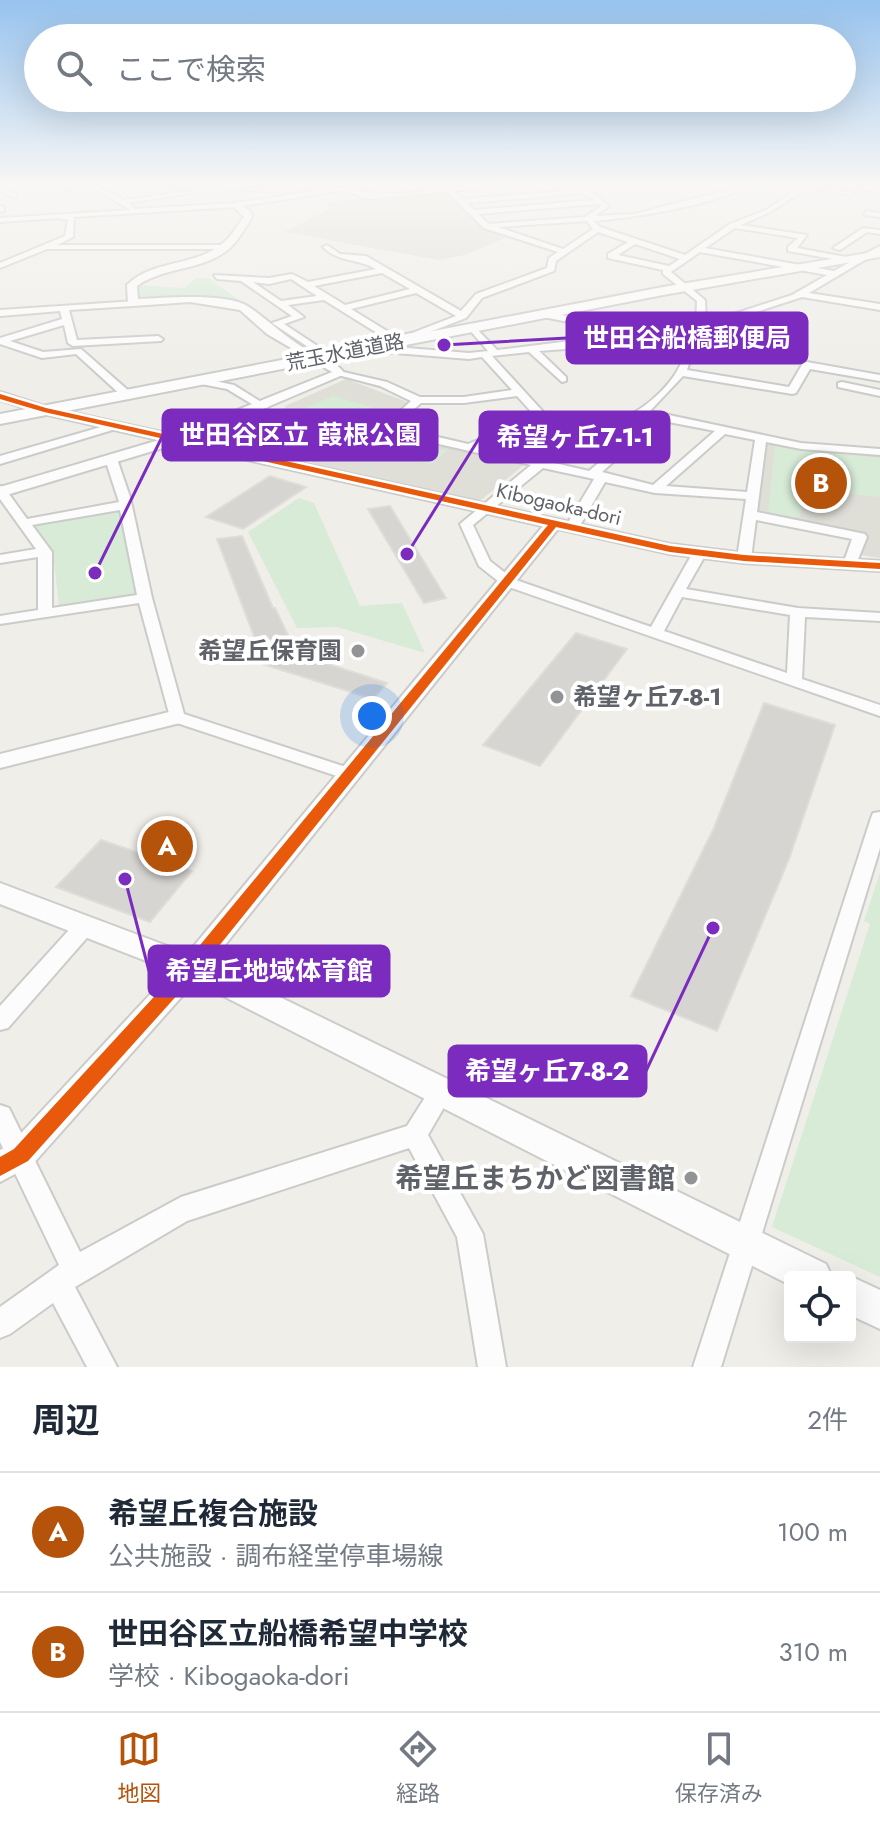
<!DOCTYPE html>
<html lang="ja">
<head>
<meta charset="utf-8">
<style>
	:root { --surface:#fff; --page:#f6f6f7; --text:#1f2937; --muted:#747a83; --line:#e0e1e3; --accent:#b45309 }
	body { margin:0; font-family:Jost,"Noto Sans JP",sans-serif; background:var(--page); color:var(--text) }
	.controls { position:absolute; right:24px; bottom:24px; display:grid; overflow:hidden; border-radius:8px; box-shadow:0 8px 32px #0002 }
	.controls button { width:72px; height:72px; display:grid; place-items:center; padding:0; border:0; border-bottom:2px solid var(--line); background:var(--surface); color:var(--text); font:40px sans-serif }
	.you { position:absolute; left:372px; top:716px; width:28px; height:28px; margin:-20px; border:6px solid #fff; border-radius:50%; background:#1a73e8; box-shadow:0 0 0 12px #1a73e833 }
	.badge { display:grid; place-items:center; width:52px; height:52px; border-radius:50%; background:var(--accent); color:#fff; font-size:26px; font-weight:700 }
	.pin { position:absolute; translate:-50% -50%; border:4px solid #fff; box-shadow:0 2px 8px #0006 }
	.list { margin:0; padding:0; list-style:none }
	h2 { display:flex; justify-content:space-between; align-items:center; height:104px; margin:0; padding:0 32px; font-size:34px }
	h2 small { font-size:26px; font-weight:400; color:var(--muted) }
	.list li { display:grid; grid-template-columns:52px 1fr auto; gap:24px; align-items:center; box-sizing:border-box; height:120px; padding:0 32px; border-top:2px solid var(--line) }
	.list b { display:block; font-size:30px; white-space:nowrap }
	.list p { margin:0; font-size:26px; white-space:nowrap; color:var(--muted) }
	.list em { font-size:26px; font-style:normal; color:var(--muted) }
	.icon { flex:none; width:44px; height:44px; fill:none; stroke:currentColor; stroke-width:2; stroke-linecap:round; stroke-linejoin:round }
	.map { position:relative; flex:none; width:880px; height:1367px; overflow:hidden }
	.search { position:absolute; background:var(--surface); box-shadow:0 8px 32px #0002; left:24px; right:24px; top:24px; height:88px; display:flex; align-items:center; gap:20px; box-sizing:border-box; padding:0 28px; border-radius:44px; color:var(--muted); font-size:30px }
	.sheet { height:344px; background:var(--surface) }
	nav { display:flex; justify-content:space-around; align-items:center; box-sizing:border-box; height:112px; border-top:2px solid var(--line); background:var(--surface); font-size:22px; color:var(--muted) }
	nav a { display:grid; justify-items:center; gap:4px }
	nav .on { color:var(--accent) }
	.map>svg:first-child { display:block }
	.education { fill:#dfded7 }
	.green { fill:#d7ebd7 }
	.building { fill:#d6d5d2; stroke:#deddd8; stroke-width:2 }
	.lines { fill:none; stroke-linecap:round; stroke-linejoin:round }
	.minor-casing { stroke:#cbcbca; stroke-width:4 }
	.tertiary-casing { stroke:#cbcbca; stroke-width:4 }
	.secondary-casing { stroke:#cccccb; stroke-width:4 }
	.minor { fill:#fdfcfc; fill-rule:evenodd }
	.tertiary { fill:#fdfcfc; fill-rule:evenodd }
	.secondary { fill:#fdfcfc; fill-rule:evenodd }
	.cycleway-casing { stroke:#fff; stroke-width:5 }
	.cycleway { fill:#e8590c; fill-rule:evenodd }
	.poi-dot { fill:#919395; stroke:#fff; stroke-width:3 }
	.labels { text-anchor:middle; stroke-width:8; stroke-linejoin:round; paint-order:stroke }
	.far-street-label { font-size:20px; fill:#5f6268; stroke:#fff }
	.poi-label { font-size:24px; font-weight:bold; fill:#5f6268; stroke:#fff; text-anchor:end }
	.near-poi-label { font-size:28px; font-weight:bold; fill:#5f6268; stroke:#fff; text-anchor:end }
	.leader { fill:none; stroke:#7b2cbf; stroke-width:3 }
	.callout-dot { fill:#7b2cbf; stroke:#fff; stroke-width:3 }
	.callout { fill:#7b2cbf; stroke:#7b2cbf; stroke-width:3 }
	.callout-label { font-size:26px; text-anchor:middle; font-weight:bold; fill:#fff }
</style>
</head>
<body>
<div class="map">
<svg width="880" height="1367" viewBox="0 0 880 1367">
	<rect width="100%" height="100%" fill="#efeee9"/>
	<!-- education -->
	<path class="education" d="M447,189L486,226L511,235L468,254L439,260L284,232L330,209L326,202Z
		M346,379L405,401L408,406L396,414L397,427L411,438L525,464L480,501L314,464L300,450L285,406Z
		M767,444L880,456V558L861,555L868,536L757,511Z"/>
	<!-- green -->
	<path class="green" d="M195,278H208L239,300L134,303L133,285L185,288Z
		M333,396L371,407L368,411L411,442L447,451L431,464L303,442L295,433L291,418L300,415L298,411Z
		M775,445L880,458V497L810,490L799,518L768,512Z
		M299,498L314,503L360,606L402,603L425,653L337,627L297,628L248,532Z
		M121,509L139,594L59,607L53,552L35,526Z
		M880,873V1277L772,1227L870,924L864,921Z"/>
	<!-- building -->
	<path class="building" d="M270,476L306,487L243,529L206,517Z
		M390,506L446,598L424,603L368,509Z
		M242,536L273,608H275L290,639L257,644L217,539Z
		M576,633L627,649L540,766L483,745Z
		M291,641L297,654L387,683L373,699L263,664Z
		M764,703L835,725L789,859L717,1031L631,996L713,830Z
		M101,840L192,871L150,922L56,887Z"/>
	<g class="lines">
		<!-- minor casing -->
		<g class="minor-casing">
			<path id="minor" d="M89,185H96L123,200L188,191L191,193L129,203L135,209L236,203L352,185H364L353,188C387,203 462,182 503,185L454,191L462,199L578,190L573,185H580L589,190L609,206L595,216L634,214L747,185C719,205 631,218 594,221L600,227L685,255L730,224L766,210L804,185L854,193L852,196L809,187L770,212L741,225L807,235L797,248L851,258V261L880,246V251L809,293L880,304V310L802,297L704,329L694,338L784,352L787,353V357L695,345L687,370L789,387L803,363L807,362L880,375V381L810,369L796,393L792,394L683,376L650,411L801,443L880,449V455L801,449L766,442L757,512L865,534L867,537L855,567H845L843,564L852,539L756,520L751,558L744,562L739,561L737,558L746,499L655,493L605,482L578,529H568L566,526L594,479L543,468L473,525L490,561L513,579L651,627L692,554L699,550L706,554L686,589L798,608L880,613V621L805,617L802,679L880,705V716L503,585L479,566L460,524L531,465L408,437L399,428L397,414L411,401L380,386L334,374L339,371L387,382L420,397H464L512,390L482,357L469,359L371,351L366,348L371,345L469,353L488,351L468,328L473,325L497,350L578,340L589,326L538,316V312L541,311L598,322L600,324L588,340L687,334L696,326L697,301L663,274V270L608,258V254L628,242L598,232L556,261L554,271L482,298L466,318L422,335L426,338L421,341L413,338L390,341L324,300L288,305L304,317L284,324L328,353L316,361L311,358L317,353L272,323L292,316L241,281L217,279L214,275L269,278L292,274L308,282L376,269C357,258 339,263 323,247L327,245L340,254L366,256L461,311L476,294L547,268L549,258L558,252L484,228L447,192L367,199L345,190L236,207L74,217L73,237L57,245H225L229,247L225,249H47L0,268V263L65,236L68,220L59,218L0,222V218L130,210ZM583,193L594,200L474,210L466,203ZM599,204L601,206L585,217L489,224L478,214ZM587,221L593,229L563,249L498,227ZM735,228L798,238L788,247V251L850,262L834,271L705,248ZM635,244L680,259L669,266L618,255ZM700,252L827,275L792,295L706,323L705,300L671,272ZM382,273L410,289L345,305L314,286ZM291,279L317,296L281,301L253,282L269,284ZM416,293L456,316L412,333L395,336L351,309ZM685,340C689,369 655,401 632,414C619,421 604,426 590,431L547,416L492,356L529,352L562,382L566,381V377L539,351ZM517,396L536,417L468,444L416,432L410,428L407,415L421,403H464ZM643,417L715,431L653,485L602,472L630,447L601,435ZM543,422L580,435L538,460L481,447ZM725,434L755,440L747,492L666,486ZM591,439L616,448L589,471L550,462ZM682,597L790,615L787,673L664,631Z
				M159,185H197L280,190L277,192Z
				M864,186L880,189V193L862,189Z
				M0,187L16,194L17,195L14,197L0,191Z
				M867,211L880,213V217L864,215Z
				M863,228L880,230V234L867,232L840,250L833,248Z
				M136,301V305L133,306L69,310L77,340L158,336L163,339L161,341L73,346L68,343L64,325L10,341L43,352L81,349L130,392V396H122L76,354L42,358L0,344V338L62,319L60,311L0,316V310Z
				M200,378L234,385L269,407L260,409L227,389L196,383V379Z
				M842,382L880,390V396L838,387V383Z
				M115,423L119,424V428L0,464V456Z
				M111,455L117,459L130,497L152,598L184,714L355,770L358,774L355,778H343L171,721L139,603L0,624V616L38,610V557L0,563V555L36,549L0,499V486L4,487L27,519L119,502L105,459ZM120,510L137,595L52,608V552L32,525Z
				M880,812V848L721,1367H693L871,818L873,813Z
				M85,918L92,920L95,926L92,932L8,1028L0,1030V1006L78,920Z
				M442,1079L450,1083L454,1090L428,1135L483,1234L506,1367H478L457,1237L409,1148L187,1221L75,1287L117,1367H87L53,1303L10,1334L0,1338V1307L59,1265L0,1142V1105L9,1108L80,1252L181,1197L407,1126L434,1083Z"/>
		</g>
		<!-- tertiary casing -->
		<g class="tertiary-casing">
			<path id="tertiary" d="M71,185H82L65,191L61,189Z
				M236,202L250,211L252,217C246,227 239,239 230,248C204,271 165,266 137,286L138,299C164,298 228,292 249,307C268,320 284,336 304,348C318,357 336,360 345,374L192,439L670,544L744,553L880,561V571L744,563L670,554L558,529L201,975L32,1165L0,1182V1150L10,1145L183,959L543,526L176,444L0,497V487L159,440L44,414L0,400V392L47,407L175,435L332,372L267,334L240,310L190,302L133,306L128,303L127,285C152,260 191,267 219,246C230,239 236,227 244,217L232,205Z
				M0,206L4,207V211L0,212Z
				M177,710L187,717L184,722L0,768V754Z"/>
		</g>
		<!-- secondary casing -->
		<g class="secondary-casing">
			<path id="secondary" d="M880,251V257L663,295L0,424V414L663,287Z
				M0,883L202,959L826,1264L832,1277H790V1285L182,975L0,904Z
				M850,1276L880,1290V1329L850,1315Z"/>
		</g>
		<!-- minor -->
		<use href="#minor" class="minor"/>
		<!-- tertiary -->
		<use href="#tertiary" class="tertiary"/>
		<!-- secondary -->
		<use href="#secondary" class="secondary"/>
		<!-- cycleway casing -->
		<g class="cycleway-casing">
			<path id="cycleway" d="M0,394L46,408L670,546L744,555L880,563V569L744,561L670,552L556,527L198,972L28,1161L0,1176V1157L14,1149L186,962L548,525L44,412L0,399Z"/>
		</g>
		<!-- cycleway -->
		<use href="#cycleway" class="cycleway"/>
	</g>
	<!-- sky -->
	<linearGradient id="sky" x2="0" y2="1"><stop stop-color="#97c3ee"/><stop offset="0.49" stop-color="#f8f7f5"/><stop offset="1" stop-color="#f8f7f5" stop-opacity="0"/></linearGradient>
	<rect width="880" height="376" fill="url(#sky)"/>
	<!-- markers -->
	<g class="poi-dot">
		<circle cx="358" cy="651" r="8"/>
		<circle cx="557" cy="697" r="8"/>
		<circle cx="691" cy="1178" r="8"/>
	</g>
	<g class="labels">
		<!-- far-street labels -->
		<g class="far-street-label">
			<text transform="translate(345 352) rotate(-11)" y="7">荒玉水道道路</text>
			<text transform="translate(559 504) rotate(13)" y="7">Kibogaoka-dori</text>
		</g>
		<!-- poi labels -->
		<g class="poi-label">
			<text x="342" y="659">希望丘保育園</text>
			<text x="573" y="705" text-anchor="start">希望ヶ丘7-8-1</text>
		</g>
		<!-- near-poi labels -->
		<g class="near-poi-label">
			<text x="675" y="1188">希望丘まちかど図書館</text>
		</g>
	</g>
	<!-- callouts -->
	<path class="leader" d="M444 345L567 338M95 573L163 435M407 554L480 437M125 879L149 971M713 928L646 1071"/>
	<g class="callout-dot">
		<circle cx="444" cy="345" r="8"/>
		<circle cx="95" cy="573" r="8"/>
		<circle cx="407" cy="554" r="8"/>
		<circle cx="125" cy="879" r="8"/>
		<circle cx="713" cy="928" r="8"/>
	</g>
	<g class="callout">
		<rect x="567" y="313" width="240" height="50" rx="8"/>
		<rect x="163" y="410" width="274" height="50" rx="8"/>
		<rect x="480" y="412" width="189" height="50" rx="8"/>
		<rect x="149" y="946" width="240" height="50" rx="8"/>
		<rect x="449" y="1046" width="197" height="50" rx="8"/>
	</g>
	<g class="callout-label">
		<text x="687" y="347">世田谷船橋郵便局</text>
		<text x="300" y="444">世田谷区立 葭根公園</text>
		<text x="575" y="446">希望ヶ丘7-1-1</text>
		<text x="269" y="980">希望丘地域体育館</text>
		<text x="547" y="1080">希望ヶ丘7-8-2</text>
	</g>
</svg>
<div class="controls">
<button><svg class="icon" aria-label="locate" viewBox="0 0 24 24"><circle cx="12" cy="12" r="6"/><path d="M12 2v4M12 18v4M2 12h4M18 12h4"/></svg></button>
</div>
<div class="you"></div>
<div class="pin badge" style="left:167px;top:846px">A</div>
<div class="pin badge" style="left:821px;top:483px">B</div>
<div class="search"><svg class="icon" aria-label="search" viewBox="0 0 24 24"><circle cx="10" cy="10" r="6"/><path d="M15 15l6 6"/></svg>ここで検索</div>
</div>
<section class="sheet">
<h2>周辺<small>2件</small></h2>
<ul class="list">
<li><span class="badge">A</span><div><b>希望丘複合施設</b><p>公共施設 · 調布経堂停車場線</p></div><em>100 m</em></li>
<li><span class="badge">B</span><div><b>世田谷区立船橋希望中学校</b><p>学校 · Kibogaoka-dori</p></div><em>310 m</em></li>
</ul>
</section>
<nav>
<a class="on"><svg class="icon" aria-label="map" viewBox="0 0 24 24"><path d="M3 6l6-2 6 2 6-2v14l-6 2-6-2-6 2zM9 4v14M15 6v14"/></svg>地図</a>
<a><svg class="icon" aria-label="directions" viewBox="0 0 24 24"><path d="M12 3l9 9-9 9-9-9zM9 14v-3h6M13 9l2 2-2 2"/></svg>経路</a>
<a><svg class="icon" aria-label="saved" viewBox="0 0 24 24"><path d="M7 4h10v16l-5-4-5 4z"/></svg>保存済み</a>
</nav>
</body>
</html>
